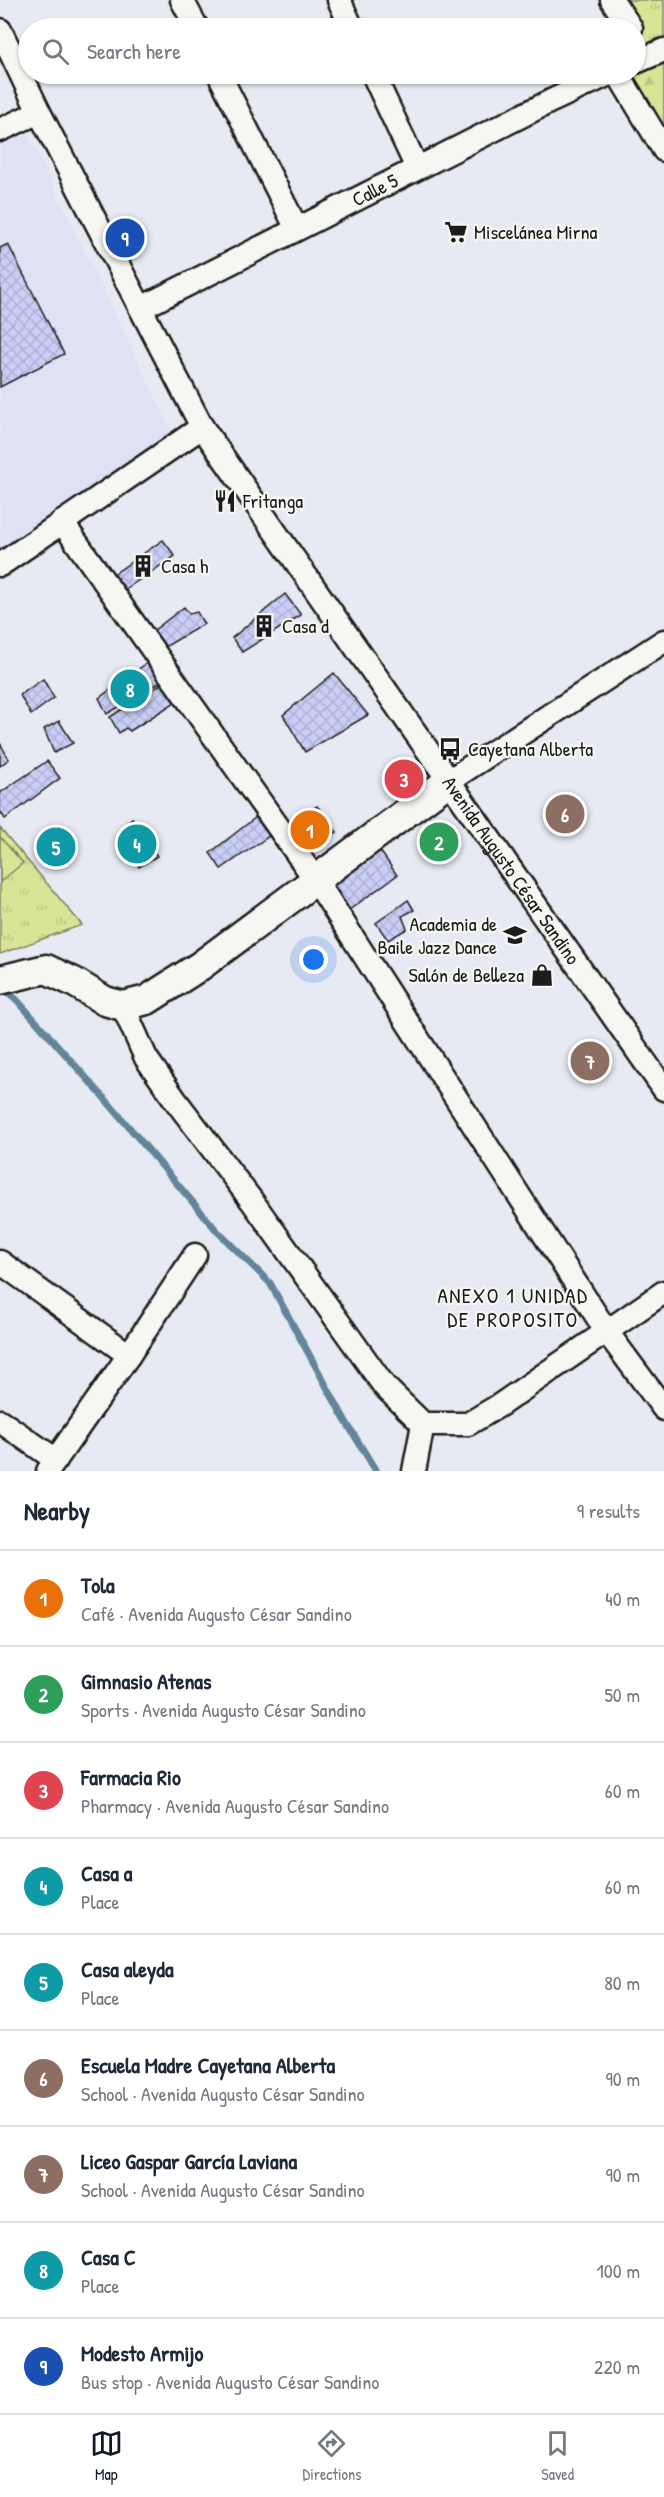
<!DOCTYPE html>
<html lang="en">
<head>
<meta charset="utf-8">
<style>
	:root { --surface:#fff; --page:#f6f6f7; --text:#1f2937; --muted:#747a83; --line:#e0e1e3; --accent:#111827 }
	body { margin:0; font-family:"Patrick Hand",sans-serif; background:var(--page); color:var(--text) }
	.you { position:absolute; left:314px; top:960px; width:21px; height:21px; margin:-15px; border:4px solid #fff; border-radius:50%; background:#1a73e8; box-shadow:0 0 0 9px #1a73e833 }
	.badge { display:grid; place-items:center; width:39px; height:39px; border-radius:50%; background:var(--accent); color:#fff; font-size:20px; font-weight:700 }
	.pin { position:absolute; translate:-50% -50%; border:3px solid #fff; box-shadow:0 2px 6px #0006 }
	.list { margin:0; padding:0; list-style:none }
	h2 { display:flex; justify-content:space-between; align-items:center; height:78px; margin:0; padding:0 24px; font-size:26px }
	h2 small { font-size:20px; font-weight:400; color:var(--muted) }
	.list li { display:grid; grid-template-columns:39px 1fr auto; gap:18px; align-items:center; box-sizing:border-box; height:96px; padding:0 24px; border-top:2px solid var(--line) }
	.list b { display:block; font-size:22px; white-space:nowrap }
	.list p { margin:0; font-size:20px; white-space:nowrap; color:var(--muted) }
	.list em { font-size:20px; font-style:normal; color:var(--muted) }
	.icon { flex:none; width:33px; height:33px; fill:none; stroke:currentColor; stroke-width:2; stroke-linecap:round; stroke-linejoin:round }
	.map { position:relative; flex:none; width:664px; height:1471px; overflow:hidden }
	.search { position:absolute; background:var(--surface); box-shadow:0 2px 4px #0004; left:18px; right:18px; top:18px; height:66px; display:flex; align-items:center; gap:15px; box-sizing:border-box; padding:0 21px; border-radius:33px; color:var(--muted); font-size:22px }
	.sheet { height:942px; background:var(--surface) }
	nav { display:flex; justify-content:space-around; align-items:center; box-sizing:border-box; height:84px; border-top:2px solid var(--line); background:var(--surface); font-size:16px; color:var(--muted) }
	nav a { display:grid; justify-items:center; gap:3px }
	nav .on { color:var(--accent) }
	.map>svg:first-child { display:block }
	.built { fill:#dfe2f4 }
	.forest { fill:url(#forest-firs); stroke:#7a805a; stroke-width:1.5 }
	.park { fill:url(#park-tufts); stroke:#7a805a; stroke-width:1.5 }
	.pitch { fill:#d9e497; stroke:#7a805a; stroke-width:1.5 }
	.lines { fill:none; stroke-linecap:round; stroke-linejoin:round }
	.stream { stroke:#63859c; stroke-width:7 }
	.building { fill:url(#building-cross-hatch); stroke:#1c1c1c; stroke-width:1.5 }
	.minor-casing { stroke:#1c1c1c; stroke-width:27 }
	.tertiary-casing { stroke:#1c1c1c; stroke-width:33 }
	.minor { stroke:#f6f6f2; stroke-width:22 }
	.tertiary { stroke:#f6f6f2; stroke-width:28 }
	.labels { text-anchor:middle; stroke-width:4.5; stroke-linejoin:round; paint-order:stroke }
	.street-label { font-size:20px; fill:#1c1c1c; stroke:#f6f6f2 }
	.poi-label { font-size:20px; fill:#1c1c1c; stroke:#f6f6f2; text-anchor:start }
	.neighbourhood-label { font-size:21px; letter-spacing:1.5px; fill:#1c1c1c; stroke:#f6f6f2 }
</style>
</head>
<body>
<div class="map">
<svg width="664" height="1471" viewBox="0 0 664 1471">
	<defs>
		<pattern id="forest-firs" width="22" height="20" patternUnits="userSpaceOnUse" patternTransform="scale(1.5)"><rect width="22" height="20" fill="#d9e497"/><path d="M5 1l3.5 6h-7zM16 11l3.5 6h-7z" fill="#bac382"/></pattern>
		<pattern id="park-tufts" width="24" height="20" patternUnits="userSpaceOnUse" patternTransform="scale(1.5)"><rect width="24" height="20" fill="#d9e497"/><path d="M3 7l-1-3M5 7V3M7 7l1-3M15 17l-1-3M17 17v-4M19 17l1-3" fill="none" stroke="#bac382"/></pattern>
		<pattern id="building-cross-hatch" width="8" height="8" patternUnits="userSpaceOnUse" patternTransform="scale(1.5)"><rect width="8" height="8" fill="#c9cef6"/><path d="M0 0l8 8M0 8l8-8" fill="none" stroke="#acb0d2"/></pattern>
	</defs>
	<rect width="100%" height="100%" fill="#e8eaf3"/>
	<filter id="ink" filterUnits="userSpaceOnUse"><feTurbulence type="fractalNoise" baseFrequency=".0167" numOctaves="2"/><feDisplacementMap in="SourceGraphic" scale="12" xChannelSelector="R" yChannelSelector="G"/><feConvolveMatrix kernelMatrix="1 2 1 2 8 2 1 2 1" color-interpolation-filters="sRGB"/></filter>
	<g filter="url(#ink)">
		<!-- built -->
		<path class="built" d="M25,127L174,435L0,554V139Z"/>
		<!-- forest -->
		<path class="forest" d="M664,51V150L618,74H636V62Z"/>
		<!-- park -->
		<path class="park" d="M612,0H664V50L649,56Z
			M0,828L82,925L0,954Z"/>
		<!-- pitch -->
		<path class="pitch" d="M0,837L23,863L0,882Z"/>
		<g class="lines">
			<!-- stream -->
			<path class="stream" d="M2,987L17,1000L106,1100L218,1232L270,1283L345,1420L376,1471"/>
		</g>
		<!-- building -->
		<path class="building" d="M8,244L64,354L0,387V248Z
			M163,540L175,556L121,592L111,576Z
			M285,594L301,615L242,652L232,638Z
			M184,607L189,614L197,612L204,624L163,648L153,631Z
			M151,660L164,680L107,714L99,698Z
			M334,673L368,715L305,752L283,715Z
			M43,679L54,698L31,715L20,695Z
			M166,681L177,701L130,731L126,728L119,733L110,717Z
			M59,721L73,743L54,753L44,729Z
			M0,743L9,759L0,766Z
			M47,761L60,778L5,819L0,811V793Z
			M317,806L337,832L302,855L284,829Z
			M260,814L272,834L221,869L210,853Z
			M132,818L157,856L139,867L118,832Z
			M68,831L75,842L43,861L38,852Z
			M376,845L397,875L345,913L321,880Z
			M408,900L414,910L402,916L407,929L388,940L376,923Z"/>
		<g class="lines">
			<!-- minor casing -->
			<g class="minor-casing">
				<g id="minor">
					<path d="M182,0L197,28"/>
					<path d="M339,0L352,28"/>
					<path d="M612,0L631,28"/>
					<path id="s1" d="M0,30L39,112L202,427L664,1089"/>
					<path d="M636,62L664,50"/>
					<path d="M219,74L297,229"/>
					<path d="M373,74L417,168"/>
					<path d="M618,74L664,150"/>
					<path d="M0,130L39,112"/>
					<path id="s2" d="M141,308L551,101L609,74"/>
					<path d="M62,522L315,879L607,1332L664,1409"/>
					<path d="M0,565L202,427"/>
					<path d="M450,780L664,641"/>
					<path d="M123,1006L146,1058L176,1101L252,1201L385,1387L423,1424H468L500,1405L664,1292"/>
					<path d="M0,1262L129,1355"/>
					<path d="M0,1421L56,1460"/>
					<path d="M48,1471L129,1355L195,1255"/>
					<path d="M414,1471L423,1424"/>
				</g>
			</g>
			<!-- tertiary casing -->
			<g class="tertiary-casing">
				<path id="tertiary" d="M0,980L46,969L74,982L105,1001L123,1006L147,1000L200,966L450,780"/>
			</g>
			<!-- minor -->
			<use href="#minor" class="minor"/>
			<!-- tertiary -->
			<use href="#tertiary" class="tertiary"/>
		</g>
	</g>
	<!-- icons -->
	<defs>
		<g id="supermarket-bare" transform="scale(1.8)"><path d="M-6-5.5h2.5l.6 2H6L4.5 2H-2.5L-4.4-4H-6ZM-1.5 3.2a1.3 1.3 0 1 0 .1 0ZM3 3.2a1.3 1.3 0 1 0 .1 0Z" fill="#1c1c1c" stroke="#f6f6f2" stroke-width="2.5" paint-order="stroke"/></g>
		<g id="restaurant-bare" transform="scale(1.8)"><path d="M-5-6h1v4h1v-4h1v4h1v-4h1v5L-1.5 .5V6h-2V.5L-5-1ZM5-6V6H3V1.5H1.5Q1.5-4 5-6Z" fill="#1c1c1c" stroke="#f6f6f2" stroke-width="2.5" paint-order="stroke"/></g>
		<g id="building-bare" transform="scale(1.8)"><path d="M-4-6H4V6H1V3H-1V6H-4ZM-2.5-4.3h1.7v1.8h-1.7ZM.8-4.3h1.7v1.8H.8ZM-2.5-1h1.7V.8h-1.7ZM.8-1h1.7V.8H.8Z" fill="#1c1c1c" stroke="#f6f6f2" stroke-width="2.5" paint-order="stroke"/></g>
		<g id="bus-bare" transform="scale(1.8)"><path d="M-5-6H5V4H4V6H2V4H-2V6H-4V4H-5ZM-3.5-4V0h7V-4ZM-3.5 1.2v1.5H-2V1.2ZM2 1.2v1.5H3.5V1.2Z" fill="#1c1c1c" stroke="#f6f6f2" stroke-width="2.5" paint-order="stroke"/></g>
		<g id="school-bare" transform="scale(1.8)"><path d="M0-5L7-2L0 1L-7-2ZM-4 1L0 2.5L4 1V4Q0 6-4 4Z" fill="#1c1c1c" stroke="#f6f6f2" stroke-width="2.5" paint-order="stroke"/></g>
		<g id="shop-bare" transform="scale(1.8)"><path d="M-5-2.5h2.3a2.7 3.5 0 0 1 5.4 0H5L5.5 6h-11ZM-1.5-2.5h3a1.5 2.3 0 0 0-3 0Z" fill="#1c1c1c" stroke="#f6f6f2" stroke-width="2.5" paint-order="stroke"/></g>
	</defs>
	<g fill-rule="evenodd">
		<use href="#supermarket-bare" x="456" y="232"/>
		<use href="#restaurant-bare" x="225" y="501"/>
		<use href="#building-bare" x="143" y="566"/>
		<use href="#building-bare" x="264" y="626"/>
		<use href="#bus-bare" x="450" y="749"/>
		<use href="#school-bare" x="515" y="935"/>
		<use href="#shop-bare" x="542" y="975"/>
	</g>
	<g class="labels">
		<!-- street labels -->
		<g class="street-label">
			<text dy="7" stroke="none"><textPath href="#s2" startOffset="262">Calle 5</textPath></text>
			<text dy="7" stroke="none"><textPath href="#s1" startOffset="986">Avenida Augusto César Sandino</textPath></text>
		</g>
		<!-- poi labels -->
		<g class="poi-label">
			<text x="474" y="239">Miscelánea Mirna</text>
			<text x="243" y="508">Fritanga</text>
			<text x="161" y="573">Casa h</text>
			<text x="282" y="633">Casa d</text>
			<text x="468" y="756">Cayetana Alberta</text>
			<text x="497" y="931" text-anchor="end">Academia de<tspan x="497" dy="23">Baile Jazz Dance</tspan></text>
			<text x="524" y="982" text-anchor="end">Salón de Belleza</text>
		</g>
		<!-- neighbourhood labels -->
		<g class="neighbourhood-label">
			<text x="513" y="1303">ANEXO 1 UNIDAD<tspan x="513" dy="24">DE PROPOSITO</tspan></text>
		</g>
	</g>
</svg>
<div class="you"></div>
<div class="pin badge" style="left:310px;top:830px;background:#e8710a">1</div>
<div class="pin badge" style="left:439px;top:842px;background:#2e9e5b">2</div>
<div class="pin badge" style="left:404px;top:779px;background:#e0444e">3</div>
<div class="pin badge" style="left:137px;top:844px;background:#0f9aa8">4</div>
<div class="pin badge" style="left:56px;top:847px;background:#0f9aa8">5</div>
<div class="pin badge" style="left:565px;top:814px;background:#8d6e63">6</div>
<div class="pin badge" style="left:590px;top:1061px;background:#8d6e63">7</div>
<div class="pin badge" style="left:130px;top:689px;background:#0f9aa8">8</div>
<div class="pin badge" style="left:125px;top:238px;background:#1a4fb4">9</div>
<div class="search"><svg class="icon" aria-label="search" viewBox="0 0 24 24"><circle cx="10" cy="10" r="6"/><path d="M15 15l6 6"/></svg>Search here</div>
</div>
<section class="sheet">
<h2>Nearby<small>9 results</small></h2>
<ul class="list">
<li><span class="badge" style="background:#e8710a">1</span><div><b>Tola</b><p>Café · Avenida Augusto César Sandino</p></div><em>40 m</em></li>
<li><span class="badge" style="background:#2e9e5b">2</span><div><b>Gimnasio Atenas</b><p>Sports · Avenida Augusto César Sandino</p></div><em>50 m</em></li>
<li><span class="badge" style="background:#e0444e">3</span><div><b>Farmacia Rio</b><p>Pharmacy · Avenida Augusto César Sandino</p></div><em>60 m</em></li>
<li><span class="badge" style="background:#0f9aa8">4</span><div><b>Casa a</b><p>Place</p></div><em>60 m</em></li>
<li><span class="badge" style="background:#0f9aa8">5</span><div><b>Casa aleyda</b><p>Place</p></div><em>80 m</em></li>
<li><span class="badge" style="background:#8d6e63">6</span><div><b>Escuela Madre Cayetana Alberta</b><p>School · Avenida Augusto César Sandino</p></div><em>90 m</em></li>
<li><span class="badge" style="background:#8d6e63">7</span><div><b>Liceo Gaspar García Laviana</b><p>School · Avenida Augusto César Sandino</p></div><em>90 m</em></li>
<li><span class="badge" style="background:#0f9aa8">8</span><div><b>Casa C</b><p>Place</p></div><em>100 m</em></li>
<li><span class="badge" style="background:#1a4fb4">9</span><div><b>Modesto Armijo</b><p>Bus stop · Avenida Augusto César Sandino</p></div><em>220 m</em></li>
</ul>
</section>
<nav>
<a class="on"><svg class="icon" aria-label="map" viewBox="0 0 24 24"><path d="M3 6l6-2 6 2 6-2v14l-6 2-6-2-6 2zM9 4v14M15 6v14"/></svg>Map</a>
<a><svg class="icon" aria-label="directions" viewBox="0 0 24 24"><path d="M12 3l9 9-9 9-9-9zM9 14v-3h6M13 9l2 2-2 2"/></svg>Directions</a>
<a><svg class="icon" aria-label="saved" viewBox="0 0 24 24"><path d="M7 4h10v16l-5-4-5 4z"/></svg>Saved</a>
</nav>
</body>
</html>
